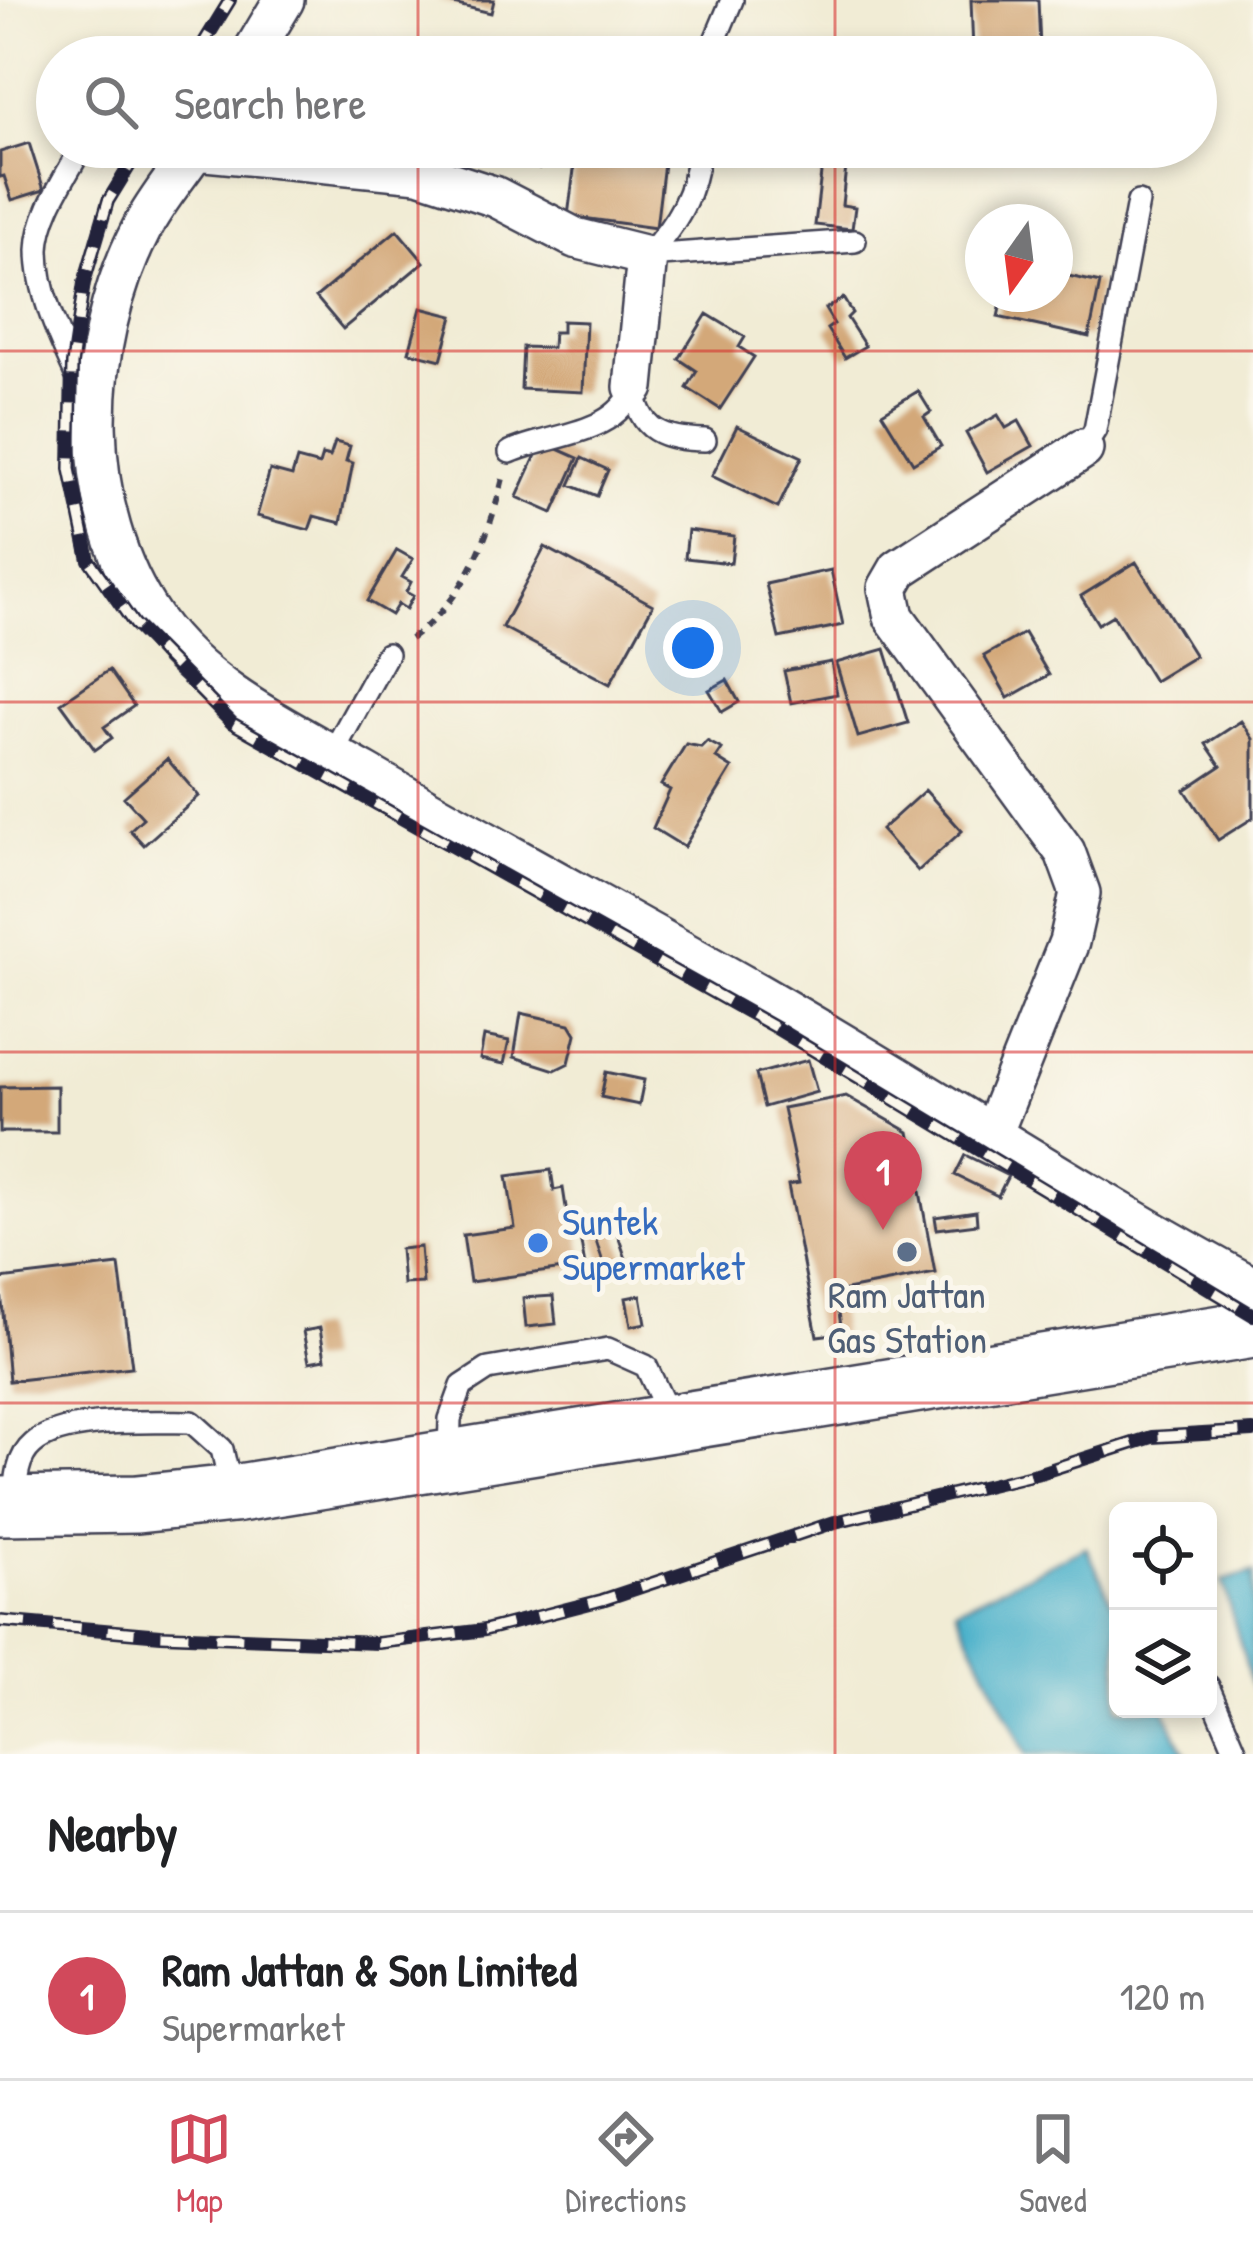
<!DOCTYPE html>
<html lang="en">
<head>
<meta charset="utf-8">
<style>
	:root { --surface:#fff; --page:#f2f2f2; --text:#202124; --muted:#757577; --line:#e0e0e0; --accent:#d1495b }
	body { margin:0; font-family:"Patrick Hand",sans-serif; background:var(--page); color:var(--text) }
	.controls { position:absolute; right:36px; bottom:36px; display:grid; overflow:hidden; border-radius:18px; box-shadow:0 6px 18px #0003 }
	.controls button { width:108px; height:108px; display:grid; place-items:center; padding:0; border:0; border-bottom:3px solid var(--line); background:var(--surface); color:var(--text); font:60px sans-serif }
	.compass { position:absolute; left:965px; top:204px; width:108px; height:108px; border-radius:50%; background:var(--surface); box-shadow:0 6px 18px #0003; rotate:194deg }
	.you { position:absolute; left:693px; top:648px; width:42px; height:42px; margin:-30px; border:9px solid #fff; border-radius:50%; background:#1a73e8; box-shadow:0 0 0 18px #1a73e833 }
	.badge { display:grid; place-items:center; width:78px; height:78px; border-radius:50%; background:var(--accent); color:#fff; font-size:39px; font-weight:700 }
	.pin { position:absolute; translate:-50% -99px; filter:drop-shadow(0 3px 6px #0008) }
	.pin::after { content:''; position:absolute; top:63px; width:42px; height:36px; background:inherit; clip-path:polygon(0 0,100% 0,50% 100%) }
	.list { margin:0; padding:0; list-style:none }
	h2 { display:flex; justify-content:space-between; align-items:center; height:156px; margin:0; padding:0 48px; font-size:51px }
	h2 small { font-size:39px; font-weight:400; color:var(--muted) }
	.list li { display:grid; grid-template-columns:78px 1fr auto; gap:36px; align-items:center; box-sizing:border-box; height:168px; padding:0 48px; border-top:3px solid var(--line) }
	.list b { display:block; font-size:45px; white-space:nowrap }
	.list p { margin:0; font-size:39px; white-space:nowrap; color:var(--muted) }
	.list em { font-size:39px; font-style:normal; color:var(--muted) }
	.icon { flex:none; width:66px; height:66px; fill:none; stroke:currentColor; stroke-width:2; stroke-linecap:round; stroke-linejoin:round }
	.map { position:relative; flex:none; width:1253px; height:1754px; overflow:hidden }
	.search { position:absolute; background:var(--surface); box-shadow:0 6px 18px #0003; left:36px; right:36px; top:36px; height:132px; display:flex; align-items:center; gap:30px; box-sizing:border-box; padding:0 42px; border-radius:66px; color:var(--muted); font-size:45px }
	.sheet { height:324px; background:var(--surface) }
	nav { display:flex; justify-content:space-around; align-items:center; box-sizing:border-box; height:168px; border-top:3px solid var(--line); background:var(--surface); font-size:33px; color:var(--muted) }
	nav a { display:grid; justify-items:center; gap:6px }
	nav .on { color:var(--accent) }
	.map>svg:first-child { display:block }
	.water { fill:#4bb1ca; stroke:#366a82; stroke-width:3 }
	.building { fill:#d3a879 }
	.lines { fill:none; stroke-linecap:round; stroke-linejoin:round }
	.service-casing { stroke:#414052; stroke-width:26 }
	.minor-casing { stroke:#414052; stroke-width:44 }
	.secondary-casing { stroke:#414052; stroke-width:62 }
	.path { stroke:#414052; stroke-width:6; stroke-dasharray:9 9; stroke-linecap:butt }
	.service { stroke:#fff; stroke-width:21 }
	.minor { stroke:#fff; stroke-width:39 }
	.secondary { stroke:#fff; stroke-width:57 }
	.rail-casing { stroke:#22223b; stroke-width:14 }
	.rail { stroke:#fbf7ec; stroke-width:9; stroke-dasharray:27; stroke-linecap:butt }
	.grid { fill:none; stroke:#d62828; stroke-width:3; stroke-opacity:0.55 }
	.shop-dot { fill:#3f7fe0; stroke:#fbf7ec; stroke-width:4.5 }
	.service-dot { fill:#5c6f8a; stroke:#fbf7ec; stroke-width:4.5 }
	.labels { text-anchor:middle; stroke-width:10; stroke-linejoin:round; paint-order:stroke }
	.shop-label { font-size:39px; fill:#366cbe; stroke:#fbf7ec; text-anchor:start }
	.service-label { font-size:39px; fill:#4e5e75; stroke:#fbf7ec }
</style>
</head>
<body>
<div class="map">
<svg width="1253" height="1754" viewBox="0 0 1253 1754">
	<rect width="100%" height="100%" fill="#fbf7ec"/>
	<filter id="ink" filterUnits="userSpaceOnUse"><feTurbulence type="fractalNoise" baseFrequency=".00833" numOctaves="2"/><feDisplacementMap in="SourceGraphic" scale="24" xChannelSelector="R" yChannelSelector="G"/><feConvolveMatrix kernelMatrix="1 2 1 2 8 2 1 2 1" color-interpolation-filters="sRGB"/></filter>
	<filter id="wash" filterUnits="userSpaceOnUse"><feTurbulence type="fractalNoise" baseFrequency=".004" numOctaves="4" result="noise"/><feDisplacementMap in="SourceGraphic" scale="48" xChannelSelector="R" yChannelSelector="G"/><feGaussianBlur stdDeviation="2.7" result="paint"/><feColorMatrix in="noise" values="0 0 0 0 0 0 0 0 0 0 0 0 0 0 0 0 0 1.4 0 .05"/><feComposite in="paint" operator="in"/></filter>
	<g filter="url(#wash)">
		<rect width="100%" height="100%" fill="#f1ecd5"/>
		<!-- water -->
		<path class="water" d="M1086,1547L1118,1614V1709H1164L1186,1754H1026L956,1609Z
			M1253,1572V1688L1222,1581Z"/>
		<g id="blocks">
			<!-- building -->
			<path class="building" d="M436,0H494L491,13Z
				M971,0H1038L1040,48L973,51Z
				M29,143L44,190L12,200L4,176L0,177V152Z
				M487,147H547L539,168Z
				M577,147H666L656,228L568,216Z
				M824,147H848L842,205L855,207L852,229L815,225Z
				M397,230L424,262L343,329L316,297Z
				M1055,273L1100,283L1089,337L998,317L1003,294H1055Z
				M843,298L852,313L847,318L865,346L845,358L827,329L834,324L825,309Z
				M421,308L453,316L441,360L409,352Z
				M707,314L745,337L739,347L754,357L720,409L687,388L697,371L679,359Z
				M562,321L586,322L583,392L521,389L523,347L552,348L553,332H562Z
				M918,391L931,412L924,417L941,446L913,463L882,413Z
				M998,415L1006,428L1019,421L1033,446L987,472L966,433Z
				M737,426L802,457L778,508L712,476Z
				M335,442L350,446L346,461L353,463L341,523L314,516L309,530L257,516L270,470L292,476L297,459L319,465L322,455L330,457Z
				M542,442L578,458L553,513L517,497Z
				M582,458L608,470L597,496L570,485Z
				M688,530L734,536L731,563L685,558Z
				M545,547L653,605L610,684L502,627Z
				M397,550L413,559L402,577L411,582L406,592L413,596L406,609L398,604L391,615L367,601Z
				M1136,562L1195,656L1154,681L1113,615L1098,624L1081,596Z
				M831,570L843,625L779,638L766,584Z
				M1024,633L1049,675L1008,698L984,656Z
				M885,649L908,723L858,737L836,663Z
				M831,662L837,694L791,703L784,671Z
				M109,670L134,706L104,727L112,738L95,750L61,703Z
				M727,680L739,702L722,712L709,690Z
				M1241,721L1253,739V818L1218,840L1185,790L1221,766L1206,744Z
				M707,741L722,749L716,758L732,768L684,847L653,828L670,790L661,785L686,744L701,747Z
				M167,759L199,796L144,845L130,830L143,818L124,797Z
				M925,790L962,831L918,871L881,830Z
				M521,1013L570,1024L576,1034L569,1063L555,1070L514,1057Z
				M484,1036L509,1041L504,1064L480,1059Z
				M808,1060L817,1092L764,1107L756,1074Z
				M606,1072L644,1080L639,1105L601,1097Z
				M57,1086V1132H0V1087Z
				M846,1096L909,1132L935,1273L836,1292L842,1333L817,1336L788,1185L799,1183L783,1108Z
				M965,1155L1008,1176L998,1196L955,1175Z
				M551,1170L554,1190L563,1188L567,1214L576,1213L585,1266L470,1282L463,1235L515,1228L507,1176Z
				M976,1211L977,1224L937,1229L935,1217Z
				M611,1215L628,1265L606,1272L590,1222Z
				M420,1247L423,1283L403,1284L400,1249Z
				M119,1265L132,1367L9,1381L0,1279Z
				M641,1295L646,1323L631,1326L626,1298Z
				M553,1296L556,1324L526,1327L523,1298Z
				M320,1328L325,1359L309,1362L303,1331Z"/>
		</g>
	</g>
	<g filter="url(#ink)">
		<use href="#blocks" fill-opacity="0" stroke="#414052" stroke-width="3"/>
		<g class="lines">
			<!-- service casing -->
			<g class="service-casing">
				<path id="service" d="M708,57L732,0
					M82,147C65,178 39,214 38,250C38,302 69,356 88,402
					M647,256L855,241
					M647,256C679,221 694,194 700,147
					M634,387C638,432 664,439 705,440
					M1083,449L1095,430L1138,202
					M510,452C553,433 615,436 634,387
					M332,754L387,654
					M449,1455L450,1419L462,1386L488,1369L608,1349L646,1366L670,1417
					M15,1507C16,1486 15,1459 33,1444C63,1417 152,1422 192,1422L222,1449L232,1493
					M1208,1686L1237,1754"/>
			</g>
			<!-- minor casing -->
			<g class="minor-casing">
				<path id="minor" d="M250,57L284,0
					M197,147C179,174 156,200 141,230C81,346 77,510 154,620C204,691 292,731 365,773C491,846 619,915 746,987C917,1084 1079,1194 1253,1287
					M195,150L419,172L496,197L575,238L647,256L634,387
					M991,1137L1069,942L1080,893L1065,852L894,617L888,588L899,569L1083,449"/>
			</g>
			<!-- secondary casing -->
			<g class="secondary-casing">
				<path id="secondary" d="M0,1506L137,1504L233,1494L1253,1329"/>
			</g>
			<!-- path -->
			<path class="path" d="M410,639C464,602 488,540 503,478"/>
			<!-- service -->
			<use href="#service" class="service"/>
			<!-- minor -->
			<use href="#minor" class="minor"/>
			<!-- secondary -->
			<use href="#secondary" class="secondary"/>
			<!-- rail casing -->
			<g class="rail-casing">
				<path id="rail" d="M195,57L230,0
					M141,147L108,201L84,283L72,364L70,469L89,560L134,624L232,723L776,1028L1253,1315
					M0,1621L161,1635L378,1643L485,1630L602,1600L835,1522L1040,1473L1152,1437L1253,1431"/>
			</g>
			<!-- rail -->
			<use href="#rail" class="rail"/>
		</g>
	</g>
	<!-- grid -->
	<path class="grid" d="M418,0V57M835,0V57M418,147V1754M835,147V1754M0,351H1253M0,702H1253M0,1052H1253M0,1403H1253"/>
	<!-- markers -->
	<circle class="shop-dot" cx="538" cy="1243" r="12"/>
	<circle class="service-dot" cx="907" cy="1252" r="12"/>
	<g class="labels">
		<!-- shop labels -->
		<g class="shop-label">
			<text x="562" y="1235">Suntek<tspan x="562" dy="45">Supermarket</tspan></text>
		</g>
		<!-- service labels -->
		<g class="service-label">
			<text x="907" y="1308">Ram Jattan<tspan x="907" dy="45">Gas Station</tspan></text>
		</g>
	</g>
</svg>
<div class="controls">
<button><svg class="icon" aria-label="locate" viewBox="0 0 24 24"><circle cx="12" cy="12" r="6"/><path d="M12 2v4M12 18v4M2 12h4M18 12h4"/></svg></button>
<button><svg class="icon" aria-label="layers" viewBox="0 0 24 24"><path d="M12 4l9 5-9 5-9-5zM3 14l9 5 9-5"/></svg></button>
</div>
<svg class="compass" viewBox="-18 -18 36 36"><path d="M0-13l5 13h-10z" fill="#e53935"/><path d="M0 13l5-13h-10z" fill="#757577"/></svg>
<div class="you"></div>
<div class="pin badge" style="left:883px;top:1230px">1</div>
<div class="search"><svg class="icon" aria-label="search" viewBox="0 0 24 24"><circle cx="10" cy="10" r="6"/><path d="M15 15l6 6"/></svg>Search here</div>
</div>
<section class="sheet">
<h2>Nearby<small></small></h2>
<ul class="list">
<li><span class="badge">1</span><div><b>Ram Jattan &amp; Son Limited</b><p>Supermarket</p></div><em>120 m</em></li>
</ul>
</section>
<nav>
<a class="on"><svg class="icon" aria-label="map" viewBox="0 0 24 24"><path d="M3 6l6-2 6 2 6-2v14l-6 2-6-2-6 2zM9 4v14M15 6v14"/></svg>Map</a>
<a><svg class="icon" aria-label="directions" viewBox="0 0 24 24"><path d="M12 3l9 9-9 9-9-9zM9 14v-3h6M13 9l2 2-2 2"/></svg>Directions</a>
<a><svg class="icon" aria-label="saved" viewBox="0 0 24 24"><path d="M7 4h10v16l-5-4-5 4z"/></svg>Saved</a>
</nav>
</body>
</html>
